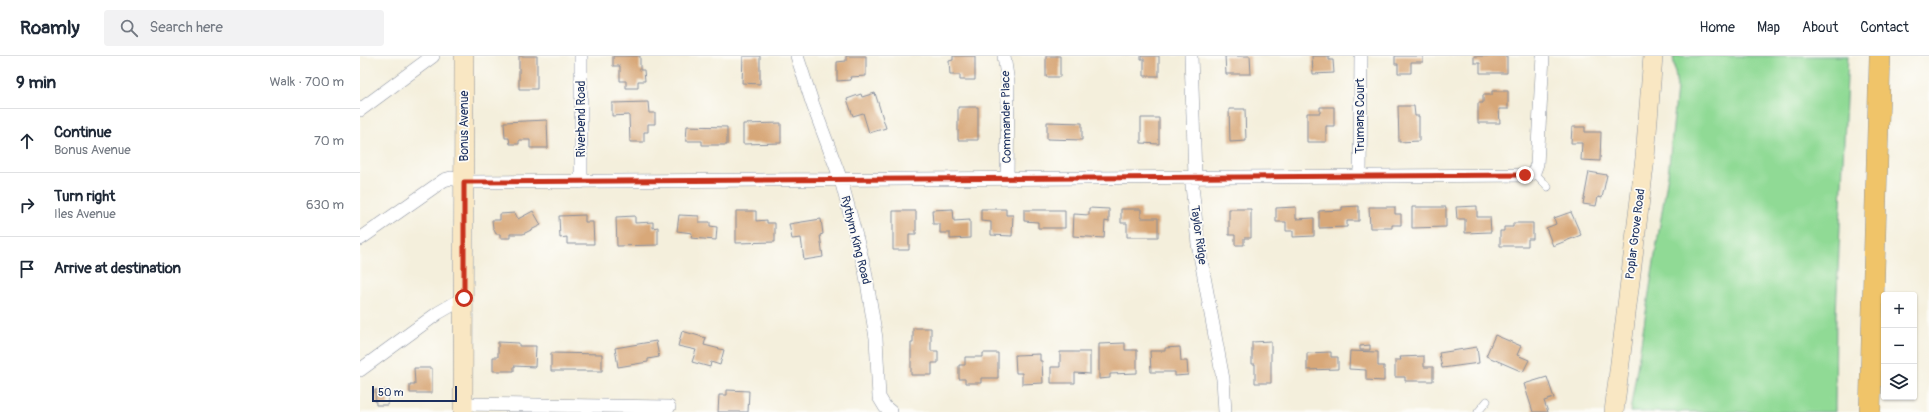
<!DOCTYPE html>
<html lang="en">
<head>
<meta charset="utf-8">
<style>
	:root { --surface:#fff; --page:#f2f2f3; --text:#1f2937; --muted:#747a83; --line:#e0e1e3 }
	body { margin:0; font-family:Pangolin,sans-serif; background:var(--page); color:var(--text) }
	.controls { position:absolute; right:12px; bottom:12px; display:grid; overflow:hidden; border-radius:4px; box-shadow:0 1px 3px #0004 }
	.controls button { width:36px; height:36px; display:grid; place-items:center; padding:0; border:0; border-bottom:1px solid var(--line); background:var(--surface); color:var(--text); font:20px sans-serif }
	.scale { position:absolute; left:12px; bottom:10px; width:85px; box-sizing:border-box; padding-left:4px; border:2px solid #1b2f5e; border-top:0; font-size:11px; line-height:14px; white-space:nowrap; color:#1b2f5e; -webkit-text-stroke:3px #fdfcf7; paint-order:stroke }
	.stop { position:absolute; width:12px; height:12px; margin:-9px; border:3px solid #c8321e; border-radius:50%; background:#fff }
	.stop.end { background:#c8321e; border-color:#fff; box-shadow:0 1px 4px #0008 }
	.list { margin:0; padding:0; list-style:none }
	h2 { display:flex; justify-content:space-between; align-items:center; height:52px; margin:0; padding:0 16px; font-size:17px }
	h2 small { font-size:13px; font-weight:400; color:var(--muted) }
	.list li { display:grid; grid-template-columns:26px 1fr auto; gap:12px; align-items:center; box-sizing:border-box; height:64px; padding:0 16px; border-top:1px solid var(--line) }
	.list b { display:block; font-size:15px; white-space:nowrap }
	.list p { margin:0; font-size:13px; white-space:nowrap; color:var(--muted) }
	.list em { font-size:13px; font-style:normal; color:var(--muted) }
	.icon { flex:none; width:22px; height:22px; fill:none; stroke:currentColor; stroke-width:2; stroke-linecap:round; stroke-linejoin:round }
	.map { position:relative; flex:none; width:1569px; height:356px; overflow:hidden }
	header { display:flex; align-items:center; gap:24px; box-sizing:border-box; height:56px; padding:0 20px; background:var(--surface); border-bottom:1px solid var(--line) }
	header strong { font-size:19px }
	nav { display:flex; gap:22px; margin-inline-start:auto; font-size:14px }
	.search { width:280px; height:36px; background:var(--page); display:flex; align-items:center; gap:10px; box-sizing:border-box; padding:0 14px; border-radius:4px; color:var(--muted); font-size:15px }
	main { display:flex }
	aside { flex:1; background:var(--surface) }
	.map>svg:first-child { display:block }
	.park { fill:#90da95; stroke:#56847a }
	.building { fill:#d8a879 }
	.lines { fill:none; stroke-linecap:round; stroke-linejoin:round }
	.lane-casing { stroke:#888f9d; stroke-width:8 }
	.street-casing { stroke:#888f9d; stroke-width:14 }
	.secondary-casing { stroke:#888f9d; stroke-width:20 }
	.primary-casing { stroke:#888f9d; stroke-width:22 }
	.lane { stroke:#fff; stroke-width:7 }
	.street { stroke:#fff; stroke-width:13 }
	.secondary { stroke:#f9e7c3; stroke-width:19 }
	.primary { stroke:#f0c469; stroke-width:21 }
	.route { stroke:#c8321e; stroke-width:5 }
	.labels { text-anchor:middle; stroke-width:3.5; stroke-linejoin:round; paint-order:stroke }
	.street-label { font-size:12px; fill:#1b2f5e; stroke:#fdfcf7 }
</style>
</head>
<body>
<header>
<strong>Roamly</strong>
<div class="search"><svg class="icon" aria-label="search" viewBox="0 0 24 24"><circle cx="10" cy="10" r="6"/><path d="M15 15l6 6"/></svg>Search here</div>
<nav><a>Home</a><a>Map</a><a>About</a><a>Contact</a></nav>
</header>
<main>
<aside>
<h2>9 min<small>Walk · 700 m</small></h2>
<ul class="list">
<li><svg class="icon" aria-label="ahead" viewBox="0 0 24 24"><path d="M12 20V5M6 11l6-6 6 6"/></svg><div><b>Continue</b><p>Bonus Avenue</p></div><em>70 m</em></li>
<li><svg class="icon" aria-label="right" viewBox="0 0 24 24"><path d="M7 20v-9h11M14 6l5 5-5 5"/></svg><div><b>Turn right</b><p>Iles Avenue</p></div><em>630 m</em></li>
<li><svg class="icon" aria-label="arrive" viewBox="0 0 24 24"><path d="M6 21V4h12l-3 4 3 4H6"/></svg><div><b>Arrive at destination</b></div></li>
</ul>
</aside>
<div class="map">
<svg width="1569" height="356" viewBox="0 0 1569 356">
	<rect width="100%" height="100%" fill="#fdfcf7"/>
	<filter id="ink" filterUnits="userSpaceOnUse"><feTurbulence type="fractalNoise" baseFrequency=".025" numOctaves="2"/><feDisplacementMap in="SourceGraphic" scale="8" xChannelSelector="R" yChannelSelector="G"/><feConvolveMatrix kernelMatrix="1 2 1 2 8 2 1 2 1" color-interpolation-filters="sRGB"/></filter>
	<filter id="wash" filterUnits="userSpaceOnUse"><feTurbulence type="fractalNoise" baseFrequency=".012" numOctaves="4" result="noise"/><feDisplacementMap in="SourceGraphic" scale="16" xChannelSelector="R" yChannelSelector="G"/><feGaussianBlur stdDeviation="0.9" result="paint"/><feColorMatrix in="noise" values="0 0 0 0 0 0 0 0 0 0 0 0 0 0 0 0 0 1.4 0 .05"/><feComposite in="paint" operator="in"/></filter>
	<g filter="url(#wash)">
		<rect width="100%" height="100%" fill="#f4efdc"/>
		<!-- park -->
		<path class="park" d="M1313,0H1488L1476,258L1475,356H1270L1308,118L1317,32Z"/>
		<g id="blocks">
			<!-- building -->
			<path class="building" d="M159,0H177V33H159Z
				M253,0H280V14H284L285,25H278V32H266V25H260V10H253Z
				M383,0H400V28L382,27Z
				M486,0H506V20L490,21L491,24L477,25V6L486,5Z
				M593,0H615V24H600V19H590L589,5L593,4Z
				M686,0H700V21H686Z
				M781,0H799V20H784V3H781Z
				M865,0H890L891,18H866Z
				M952,0H969V4H973L974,17L953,18Z
				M1035,0H1063V6H1051V17H1038V8H1035Z
				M1114,0H1147V17H1120V7H1114Z
				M1132,35H1148V53H1139L1140,67H1118V47H1123V39H1132Z
				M515,37L526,72L509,77L503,57L493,60L487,43L501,38L502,41Z
				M288,46L289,57H295V68H288V76H284V86H270L269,59L252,60V47Z
				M1038,50H1054L1055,60H1059V85L1039,86Z
				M598,51H618V84H598Z
				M960,51H974V70H966V86H947V57H960Z
				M869,53H885L886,85L870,86Z
				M781,62H799V88L781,87Z
				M187,64L188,92H170V84H159V88H150L149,82H145L144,66Z
				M687,66L722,67V84L687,83Z
				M421,67V87L383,88V68Z
				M327,70L367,71V89H342V85H326Z
				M1212,71H1225V76H1241L1240,105L1221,104L1222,87H1211Z
				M1229,116L1247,119L1242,142L1238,141L1236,150L1223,148Z
				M999,150V165H987V171L959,172V155L982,154V151Z
				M1117,150V161H1130L1131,176L1105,177V163H1097L1096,151Z
				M936,151V163L954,162V180L933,181V175H926V166H916V152Z
				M1009,151H1035V158H1041V169H1032V172H1010Z
				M1052,151H1086V171L1052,172Z
				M729,152L749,153V166L745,165L744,182L713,180L714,158L729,159Z
				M593,153L594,165L610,164V182L590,183V177H580V168H573L572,154Z
				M621,153H646V159H653L652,180L631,179V166L621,165Z
				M761,153H781V162H798V181H767V167H761Z
				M869,153H891V182H884V189H875V179H869Z
				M664,154H705V172H678V166L664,165Z
				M173,155L181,169L163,178H150V182H140V178H136L133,172L132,164H140V158L155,157L158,163Z
				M376,155H396V165L407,164V167H415V186L376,187Z
				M533,155H556V178H549V194H533Z
				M1211,156L1221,179L1193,190L1186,172L1196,168L1194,162Z
				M225,159V166H233L234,188H207V181L200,182L199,160Z
				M319,159L339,160V166H350V170L357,171L356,184L331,182L332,177L317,175Z
				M275,160V167L293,166V172L298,171V189L257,190L256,161Z
				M461,163L463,178L460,179L463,201L444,204L441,182L432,183L429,168Z
				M1153,167H1173V183H1168V190H1140V175H1144V171H1153Z
				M553,272H571V295H578V307H572V319H551V287H553Z
				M322,275L346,282L344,289L364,294L360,309L351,306L350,311L332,306L336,294L318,290Z
				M1135,279L1161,290L1157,299L1169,304L1163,316L1126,300Z
				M296,285L299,301L288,303V306L258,311L255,292Z
				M911,285V327H895V308H892V286Z
				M138,286L159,287V290H176L175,311L154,310V315H133V301H138Z
				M765,287V294H777V317L750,318V322L739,323V288Z
				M1010,289V294H1000V290Z
				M820,291L821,305H827L828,319L815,320V316H791L790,295H805V292Z
				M1117,291L1119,307L1082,312L1079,297Z
				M990,295L1018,296V310H1024V325L1006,324V314L989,313Z
				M700,296H730V318L715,317V327H691V311H700Z
				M971,296V301H978V313L947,314V297Z
				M191,297L242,298V315H191Z
				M623,297H638V322H621V327H605V323H599V309H605V301H623Z
				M680,298V305H682L683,327L662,328V317H656L655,299Z
				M1064,300V311H1073V325H1045V321H1035V304H1041L1040,301Z
				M54,312H72V337H50V328H55Z
				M1187,321L1194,342L1184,345L1188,356H1173L1164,328Z
				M15,334H28V349H16Z
				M367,334L389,335L388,356H358L359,339H367Z"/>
		</g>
	</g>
	<g filter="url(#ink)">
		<use href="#blocks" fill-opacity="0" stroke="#888f9d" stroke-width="1"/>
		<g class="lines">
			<!-- lane casing -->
			<g class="lane-casing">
				<path id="lane" d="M1174,116L1188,131
					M1118,356L1127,345"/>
			</g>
			<!-- street casing -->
			<g class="street-casing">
				<path id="street" d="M437,0L453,49L481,124L505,214L516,282L519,341L525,351L531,356
					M644,0L648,27L647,123
					M831,0L835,121L832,129L838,188L863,323L865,356
					M0,54L73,0
					M1000,120L1001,0
					M221,126V0
					M0,183L84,124L91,122L104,126L1170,119L1174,116L1177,108L1183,0
					M0,314L78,257L104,242
					M103,348L309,351"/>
			</g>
			<!-- secondary casing -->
			<g class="secondary-casing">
				<path id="secondary" d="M103,356L104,0
					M1254,356L1285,102L1293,0"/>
			</g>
			<!-- primary casing -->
			<g class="primary-casing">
				<path id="primary" d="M1510,356L1520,0"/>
			</g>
			<!-- lane -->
			<use href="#lane" class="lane"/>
			<!-- street -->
			<use href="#street" class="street"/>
			<!-- secondary -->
			<use href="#secondary" class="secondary"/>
			<!-- primary -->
			<use href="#primary" class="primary"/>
		</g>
	</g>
	<g class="lines" filter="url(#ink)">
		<!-- route -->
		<path class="route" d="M104,242V126L1165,119"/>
	</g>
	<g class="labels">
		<!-- street labels -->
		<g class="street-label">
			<text transform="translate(1000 60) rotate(-90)" y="4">Trumans Court</text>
			<text transform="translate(646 61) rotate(-91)" y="4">Commander Place</text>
			<text transform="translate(221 63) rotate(-90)" y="4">Riverbend Road</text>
			<text transform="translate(104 70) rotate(-90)" y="4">Bonus Avenue</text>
			<text transform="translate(1275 178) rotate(-83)" y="4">Poplar Grove Road</text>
			<text transform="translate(839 179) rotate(82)" y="4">Taylor Ridge</text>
			<text transform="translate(496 184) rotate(76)" y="4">Rythym King Road</text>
		</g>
	</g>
</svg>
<div class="controls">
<button>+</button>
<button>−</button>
<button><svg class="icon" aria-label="layers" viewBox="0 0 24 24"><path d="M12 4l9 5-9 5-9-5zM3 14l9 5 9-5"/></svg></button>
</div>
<div class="scale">50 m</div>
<div class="stop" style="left:104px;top:242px"></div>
<div class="stop end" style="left:1165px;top:119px"></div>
</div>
</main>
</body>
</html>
